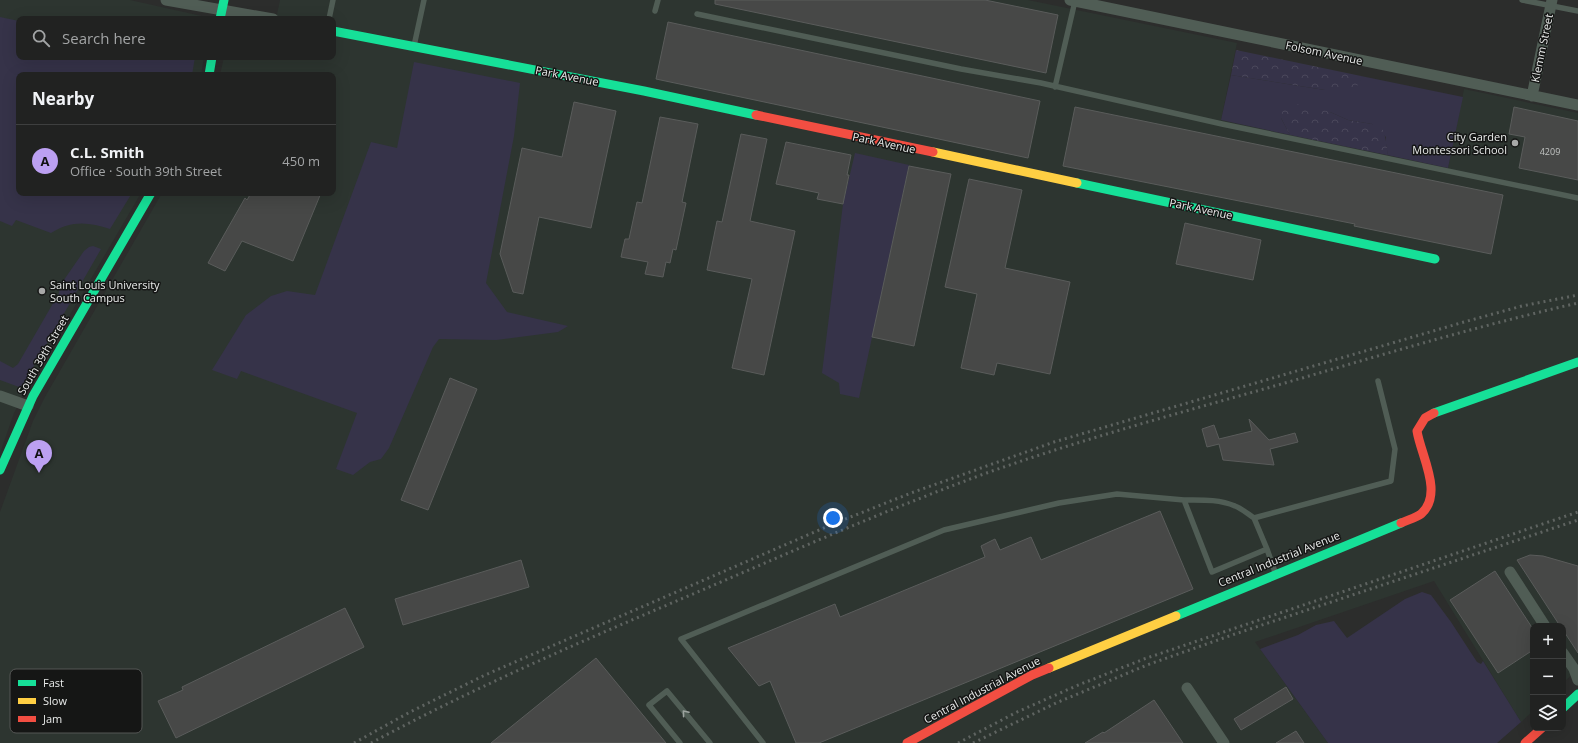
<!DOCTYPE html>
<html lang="en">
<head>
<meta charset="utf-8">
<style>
	:root { --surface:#212221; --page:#292a2a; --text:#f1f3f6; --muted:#a2a4a5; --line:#3e3f3f; --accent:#bca0f2 }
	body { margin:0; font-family:"Open Sans",sans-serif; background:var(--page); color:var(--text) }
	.controls { position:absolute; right:12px; bottom:12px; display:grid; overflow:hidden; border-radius:8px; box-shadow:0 4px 16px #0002 }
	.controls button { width:36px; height:36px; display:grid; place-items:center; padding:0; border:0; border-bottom:1px solid var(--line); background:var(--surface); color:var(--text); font:20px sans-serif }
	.you { position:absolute; left:833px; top:518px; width:14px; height:14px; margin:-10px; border:3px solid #fff; border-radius:50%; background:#1a73e8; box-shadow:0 0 0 6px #1a73e833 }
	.badge { display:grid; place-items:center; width:26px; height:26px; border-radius:50%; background:var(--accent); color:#111; font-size:13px; font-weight:700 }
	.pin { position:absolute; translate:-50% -33px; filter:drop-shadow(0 1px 2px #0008) }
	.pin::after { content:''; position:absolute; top:21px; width:14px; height:12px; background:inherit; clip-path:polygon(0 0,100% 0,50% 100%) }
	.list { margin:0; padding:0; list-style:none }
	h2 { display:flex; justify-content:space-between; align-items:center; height:52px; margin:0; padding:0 16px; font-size:17px }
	h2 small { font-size:13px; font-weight:400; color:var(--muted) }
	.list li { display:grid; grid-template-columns:26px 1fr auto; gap:12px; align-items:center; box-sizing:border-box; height:72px; padding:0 16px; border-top:1px solid var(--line) }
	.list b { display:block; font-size:15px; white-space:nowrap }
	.list p { margin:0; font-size:13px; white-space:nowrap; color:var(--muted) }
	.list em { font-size:13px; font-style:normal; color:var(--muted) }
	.icon { flex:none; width:22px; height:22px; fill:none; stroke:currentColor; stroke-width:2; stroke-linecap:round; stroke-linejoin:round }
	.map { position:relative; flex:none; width:1578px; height:743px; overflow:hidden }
	.search { position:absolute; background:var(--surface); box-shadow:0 4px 16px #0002; left:16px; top:16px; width:320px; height:44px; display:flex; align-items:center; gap:10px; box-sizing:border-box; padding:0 14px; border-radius:8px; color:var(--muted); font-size:15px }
	.panel { position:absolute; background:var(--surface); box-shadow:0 4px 16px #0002; left:16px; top:72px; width:320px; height:124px; border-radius:8px }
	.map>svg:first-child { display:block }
	.built { fill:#2d3530 }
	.grass { fill:#363349 }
	.forest { fill:url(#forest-crowns) }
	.building { fill:#474847; stroke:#5a5c5b }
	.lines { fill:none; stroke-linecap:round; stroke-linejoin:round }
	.lane { stroke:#505d55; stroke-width:5.5 }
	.street { stroke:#505d55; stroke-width:11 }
	.fast { stroke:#16e098; stroke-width:9 }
	.slow { stroke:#ffcf43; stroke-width:9 }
	.jam { stroke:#f24e42; stroke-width:9 }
	.rail { stroke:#5f6461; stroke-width:3; stroke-dasharray:2 4; stroke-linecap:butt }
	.oneway { stroke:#9da4a0 }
	.poi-dot { fill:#a8a9a8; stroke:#151615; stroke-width:1.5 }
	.labels { text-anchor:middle; stroke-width:3; stroke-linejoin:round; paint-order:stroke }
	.number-label { font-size:9px; fill:#c1c3c2 }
	.street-label { font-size:11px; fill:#eaeceb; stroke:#151615 }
	.poi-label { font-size:11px; fill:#eaeceb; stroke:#151615; text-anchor:end }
	.key { fill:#151615; stroke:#555655; stroke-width:1 }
	.key-label { font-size:11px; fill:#eaeceb }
</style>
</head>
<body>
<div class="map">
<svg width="1578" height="743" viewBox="0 0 1578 743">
	<defs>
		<pattern id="forest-crowns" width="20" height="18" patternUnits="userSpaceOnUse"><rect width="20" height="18" fill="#363349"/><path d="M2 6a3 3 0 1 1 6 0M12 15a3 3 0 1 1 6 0" fill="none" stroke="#4a475b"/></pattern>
	</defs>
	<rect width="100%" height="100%" fill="#2c2d2c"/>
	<!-- built -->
	<path class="built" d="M0,0H130L206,17L210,19H19V57H204L201,75H19V193H141L26,390L14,413L0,453Z
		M280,0H1028L1237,43L1221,120L1448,168L1464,89L1578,113V669L1563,683V626H1533V711L1521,722L1434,581L1255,642L1328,743H0V512L33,421L45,397L162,193H333V75H220L224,57H333V19H276Z"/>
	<!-- grass -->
	<path class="grass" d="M0,17L19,21V57H195L192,75H19V193H132L110,229C89,222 71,220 51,233L16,220L12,226L0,221Z
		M414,62L520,83L514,136L486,283L507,312L568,326L558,332L496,340L439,339L433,347L389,448L381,459L370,462L353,475L336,469L357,413L241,371L237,379L212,370L246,315L271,296L287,291L315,295L371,142L397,148Z
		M1231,75L1325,90L1361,80V76L1463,97L1448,168L1387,155C1388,150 1385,144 1386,137L1372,124L1348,120L1330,112L1281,118L1290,135L1221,120Z
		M855,153L909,165L859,398L840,394L839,383L822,373L843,204Z
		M93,246L101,249L23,385L19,387L0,380V361L13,368L18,364L59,293V287L84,251L89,247Z
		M1422,592L1431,595L1451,622L1477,662L1481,664L1483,661L1521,722L1497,743H1328L1260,649L1298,635L1316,625L1334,621L1347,638L1405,599Z"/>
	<!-- forest -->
	<path class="forest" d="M1236,50L1361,76V80L1357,86L1347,91L1325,90L1231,75Z
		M1303,104L1330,112L1348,120L1372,124L1383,130C1385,135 1388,149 1387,155L1290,135L1281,118L1283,108L1292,105Z"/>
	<!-- building -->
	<path class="building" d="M715,0H985L1058,15L1046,73L715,4Z
		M668,22L1040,101L1028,158L656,79Z
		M574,102L616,111L591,228L539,217L523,294L513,292L500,254L522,148L562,157Z
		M1075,107L1503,195L1491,254L1354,226L1355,224L1063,166Z
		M1514,107L1578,121V180L1519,168L1525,137L1509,134Z
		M660,117L698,124L682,202L686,203L676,250L673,249L670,263L666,262L663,277L645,274L648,262L621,257L625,239H629L637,202L642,203Z
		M741,134L767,139L750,221L795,231L764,375L732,368L752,279L707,270L717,221L722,222Z
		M786,142L851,155L847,175H849L843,204L817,199L819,193L776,184Z
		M909,166L951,174L914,346L872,337Z
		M969,179L1022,190L1005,268L1070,282L1050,374L997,363L994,375L961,368L977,294L945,287Z
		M251,193H321L293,261L242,241L225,271L208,263L245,198L247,200Z
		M1185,223L1261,240L1253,280L1176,264Z
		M450,378L477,389L428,510L401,500Z
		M1249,419L1269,440L1295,433L1298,442L1270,449L1274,465L1223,460L1219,444L1207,447L1202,429L1214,425L1219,439L1252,431Z
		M1160,511L1193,589L819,743H796L770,681L759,686L728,648L835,604L840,617L985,557L981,546L995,539L1000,550L1031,537L1041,560Z
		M1530,555L1543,556L1578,566V653L1563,630V626H1560L1517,560Z
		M521,560L529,587L403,625L395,599Z
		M1495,571L1533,629V650L1498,673L1450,600Z
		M345,608L364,647L176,738L158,701L183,690L182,687Z
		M596,658L666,743H491Z
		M1286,687L1293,699L1241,730L1234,719Z
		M1154,700L1183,743H1085L1103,732L1104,733Z
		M1296,731L1304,743H1276Z"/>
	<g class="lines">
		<!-- lane -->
		<path class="lane" d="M1522,0L1578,11
			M655,11L658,0
			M697,14L961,69L1041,83L1222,124L1578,198
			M329,19L333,0
			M414,46L424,0
			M1055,87L1075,1
			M1184,500C1201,500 1219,499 1235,506C1241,508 1248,514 1254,518
			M1267,549L1254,518L1391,481L1395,449L1378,381
			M680,743L649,705L667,691L710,743
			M763,743L681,639L944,530L1059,503L1117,494L1184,500L1212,572L1267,549L1275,572"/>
		<!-- street -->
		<path class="street" d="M166,0L273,19
			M1070,0L1578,105
			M1532,96L1552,0
			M0,396L28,406
			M1510,572L1545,626
			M1563,653L1574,669L1578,680
			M1187,688L1224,743"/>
		<!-- fast -->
		<path class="fast" d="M220,19L224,0
			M333,31L644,91L756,115
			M209,75L212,57
			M1077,183L1435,259
			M1434,413L1578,362
			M0,470L33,396L151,193
			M1176,616L1401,523
			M1563,708L1578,694"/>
		<!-- slow -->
		<path class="slow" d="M933,152L1077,183
			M1049,668L1176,616"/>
		<!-- jam -->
		<path class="jam" d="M756,115L933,152
			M1401,523C1407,520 1416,518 1421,514C1444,494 1421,456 1417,431L1425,418L1434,413
			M907,743L1032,675L1049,668
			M1525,743L1542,728"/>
		<!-- rail -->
		<path class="rail" d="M354,743L410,712L485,675L833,524L911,493L1054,442L1464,322L1522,306L1578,295
			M371,743C477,686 589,638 700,591C793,551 886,510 981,475C1079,440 1179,413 1278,385C1378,356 1477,326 1578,303
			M958,743L1017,712L1076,686L1144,659L1578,512
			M973,743L1056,703L1147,665L1235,634L1578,520"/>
	</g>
	<!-- one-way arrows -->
	<defs><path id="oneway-chevron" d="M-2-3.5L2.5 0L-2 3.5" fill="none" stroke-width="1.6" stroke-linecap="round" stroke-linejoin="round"/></defs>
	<use class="oneway" href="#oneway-chevron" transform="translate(685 713) rotate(-130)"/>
	<!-- markers -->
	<g class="poi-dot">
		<circle cx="1515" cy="143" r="4"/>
		<circle cx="42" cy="291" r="4"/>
	</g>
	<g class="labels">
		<!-- number labels -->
		<g class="number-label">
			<text x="1550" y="155">4209</text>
		</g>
		<!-- street labels -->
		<g class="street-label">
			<text transform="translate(1542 48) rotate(-78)" y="4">Klemm Street</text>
			<text transform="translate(1324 53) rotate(12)" y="4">Folsom Avenue</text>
			<text transform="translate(567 76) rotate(11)" y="4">Park Avenue</text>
			<text transform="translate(884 143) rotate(12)" y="4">Park Avenue</text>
			<text transform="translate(1201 209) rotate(12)" y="4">Park Avenue</text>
			<text transform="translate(43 355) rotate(-60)" y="4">South 39th Street</text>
			<text transform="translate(1279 559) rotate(-22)" y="4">Central Industrial Avenue</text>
			<text transform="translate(982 690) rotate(-28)" y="4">Central Industrial Avenue</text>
		</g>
		<!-- poi labels -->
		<g class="poi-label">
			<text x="1507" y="141">City Garden<tspan x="1507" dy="13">Montessori School</tspan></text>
			<text x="50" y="289" text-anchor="start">Saint Louis University<tspan x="50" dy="13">South Campus</tspan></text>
		</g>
	</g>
	<!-- legend -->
	<rect x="10" y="669" width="132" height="64" rx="6" class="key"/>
	<rect x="18" y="680" width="18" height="6" fill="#16e098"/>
	<rect x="18" y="698" width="18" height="6" fill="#ffcf43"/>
	<rect x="18" y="716" width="18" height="6" fill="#f24e42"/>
	<g class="key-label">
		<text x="43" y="687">Fast</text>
		<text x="43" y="705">Slow</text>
		<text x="43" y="723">Jam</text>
	</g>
</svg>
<div class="controls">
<button>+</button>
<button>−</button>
<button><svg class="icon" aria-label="layers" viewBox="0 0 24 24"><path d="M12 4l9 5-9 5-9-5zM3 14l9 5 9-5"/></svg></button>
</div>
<div class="you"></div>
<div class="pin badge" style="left:39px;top:473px">A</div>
<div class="search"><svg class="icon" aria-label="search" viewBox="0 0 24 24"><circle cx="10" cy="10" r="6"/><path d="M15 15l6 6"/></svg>Search here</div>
<section class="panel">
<h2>Nearby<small></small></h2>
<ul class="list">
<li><span class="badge">A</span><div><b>C.L. Smith</b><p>Office · South 39th Street</p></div><em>450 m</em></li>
</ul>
</section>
</div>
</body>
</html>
